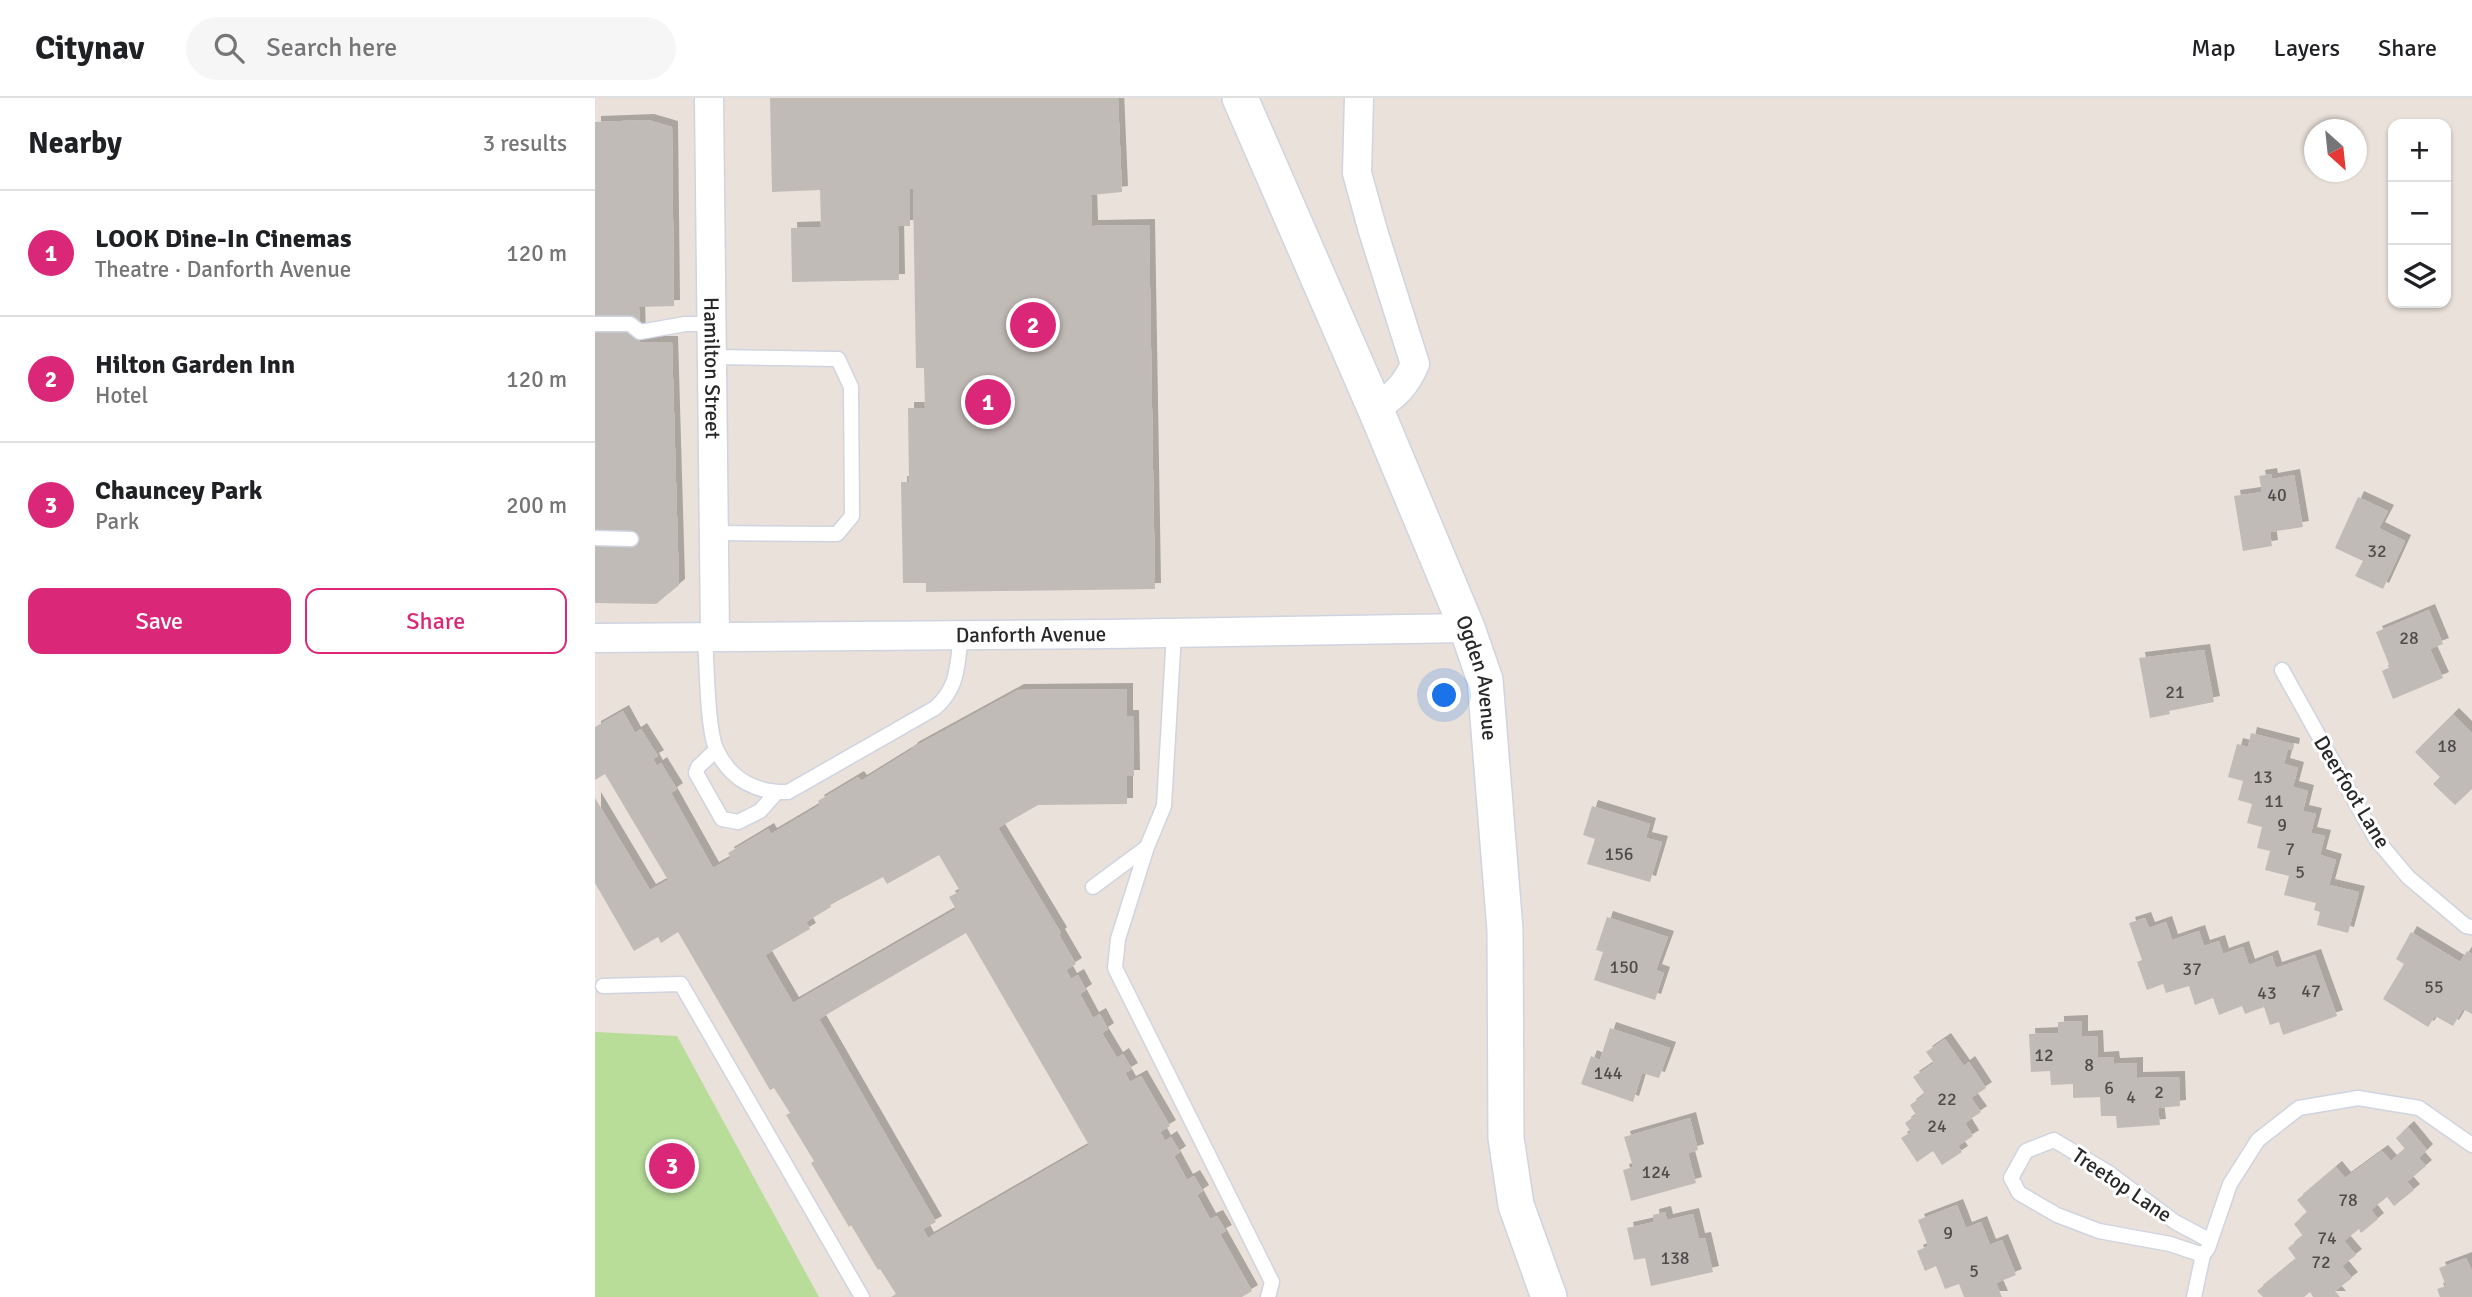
<!DOCTYPE html>
<html lang="en">
<head>
<meta charset="utf-8">
<style>
	:root { --surface:#fff; --page:#f6f6f6; --text:#202124; --muted:#757577; --line:#e0e0e0; --accent:#db2777 }
	body { margin:0; font-family:Signika,sans-serif; background:var(--page); color:var(--text) }
	.controls { position:absolute; right:21px; top:21px; display:grid; overflow:hidden; border-radius:14px; box-shadow:0 2px 5px #0004 }
	.controls button { width:63px; height:63px; display:grid; place-items:center; padding:0; border:0; border-bottom:2px solid var(--line); background:var(--surface); color:var(--text); font:35px sans-serif }
	.compass { position:absolute; left:1709px; top:21px; width:63px; height:63px; border-radius:50%; background:var(--surface); box-shadow:0 2px 5px #0004; rotate:153deg }
	.you { position:absolute; left:850px; top:598px; width:24px; height:24px; margin:-18px; border:5px solid #fff; border-radius:50%; background:#1a73e8; box-shadow:0 0 0 10px #1a73e833 }
	.badge { display:grid; place-items:center; width:46px; height:46px; border-radius:50%; background:var(--accent); color:#fff; font-size:23px; font-weight:700 }
	.pin { position:absolute; translate:-50% -50%; border:4px solid #fff; box-shadow:0 2px 7px #0006 }
	.list { margin:0; padding:0; list-style:none }
	h2 { display:flex; justify-content:space-between; align-items:center; height:91px; margin:0; padding:0 28px; font-size:30px }
	h2 small { font-size:23px; font-weight:400; color:var(--muted) }
	.list li { display:grid; grid-template-columns:46px 1fr auto; gap:21px; align-items:center; box-sizing:border-box; height:126px; padding:0 28px; border-top:2px solid var(--line) }
	.list b { display:block; font-size:26px; white-space:nowrap }
	.list p { margin:0; font-size:23px; white-space:nowrap; color:var(--muted) }
	.list em { font-size:23px; font-style:normal; color:var(--muted) }
	.actions { display:flex; gap:14px; padding:21px 28px }
	.actions a { flex:1; padding:16px 0; border:2px solid var(--accent); border-radius:14px; text-align:center; font-size:24px; color:var(--accent) }
	.actions .main { background:var(--accent); color:#fff }
	.icon { flex:none; width:38px; height:38px; fill:none; stroke:currentColor; stroke-width:2; stroke-linecap:round; stroke-linejoin:round }
	.map { position:relative; flex:none; width:1877px; height:1199px; overflow:hidden }
	header { display:flex; align-items:center; gap:42px; box-sizing:border-box; height:98px; padding:0 35px; background:var(--surface); border-bottom:2px solid var(--line) }
	header strong { font-size:33px }
	nav { display:flex; gap:38px; margin-inline-start:auto; font-size:24px }
	.search { width:490px; height:63px; background:var(--page); display:flex; align-items:center; gap:18px; box-sizing:border-box; padding:0 24px; border-radius:38px; color:var(--muted); font-size:26px }
	main { display:flex }
	aside { flex:1; background:var(--surface) }
	.map>svg:first-child { display:block }
	.green { fill:#b7dd99 }
	.building { fill:#c1bbb7; fill-rule:evenodd; filter:url(#shadow) }
	.lines { fill:none; stroke-linecap:round; stroke-linejoin:round }
	.service-casing { stroke:#cfd4e0; stroke-width:17 }
	.minor-casing { stroke:#cfd4e0; stroke-width:31 }
	.tertiary-casing { stroke:#cfd4e0; stroke-width:38 }
	.service { stroke:#fff; stroke-width:14 }
	.minor { stroke:#fff; stroke-width:28 }
	.tertiary { stroke:#fff; stroke-width:35 }
	.labels { text-anchor:middle; stroke-width:6; stroke-linejoin:round; paint-order:stroke }
	.number-label { font-size:18px; fill:#4e4d4c }
	.street-label { font-size:21px; fill:#282828; stroke:#fff }
</style>
</head>
<body>
<header>
<strong>Citynav</strong>
<div class="search"><svg class="icon" aria-label="search" viewBox="0 0 24 24"><circle cx="10" cy="10" r="6"/><path d="M15 15l6 6"/></svg>Search here</div>
<nav><a>Map</a><a>Layers</a><a>Share</a></nav>
</header>
<main>
<aside>
<h2>Nearby<small>3 results</small></h2>
<ul class="list">
<li><span class="badge">1</span><div><b>LOOK Dine-In Cinemas</b><p>Theatre · Danforth Avenue</p></div><em>120 m</em></li>
<li><span class="badge">2</span><div><b>Hilton Garden Inn</b><p>Hotel</p></div><em>120 m</em></li>
<li><span class="badge">3</span><div><b>Chauncey Park</b><p>Park</p></div><em>200 m</em></li>
</ul>
<div class="actions"><a class="main">Save</a><a>Share</a></div>
</aside>
<div class="map">
<svg width="1877" height="1199" viewBox="0 0 1877 1199">
	<defs>
		<filter id="shadow"><feDropShadow dx="6" dy="-6" stdDeviation="0" flood-color="#0004"/></filter>
	</defs>
	<rect width="100%" height="100%" fill="#e9e1da"/>
	<!-- green -->
	<path class="green" d="M0,934L82,938L224,1199H0Z"/>
	<!-- building -->
	<path class="building" d="M175,0H523L527,94L496,97L497,128L554,127L560,491L331,494V485H308L306,384H314L313,310H330L329,270H321L318,91H315V128H303L304,182L197,184L196,130L226,129L225,92L177,94Z
		M53,22L77,29L79,208L44,209L45,244H77L84,487L61,506L0,505V24Z
		M1676,376L1677,381L1699,377L1708,429L1675,434L1677,448L1648,453L1639,398L1667,394L1664,378Z
		M1763,399L1793,413L1784,430L1810,443L1788,491L1760,478L1768,463L1740,450Z
		M1834,512L1848,546L1835,551L1848,580L1798,601L1787,573L1795,569L1781,534Z
		M1609,552L1619,604L1574,613L1575,616L1555,620L1544,560Z
		M532,591V618H538L539,678H532V706L443,707L403,730L466,835L464,837L481,866L471,872L476,881L483,877L491,892L485,896L498,920L505,916L513,931L507,935L522,960L528,956L537,971L530,975L535,984L546,978L575,1028L565,1034L570,1043L576,1039L585,1054L579,1058L592,1082L599,1078L608,1093L602,1097L615,1121L622,1118L631,1133L625,1136L657,1193L647,1199H296L301,1196L285,1171L283,1172L256,1127L254,1129L216,1065L219,1063L191,1017L195,1015L179,990L175,992L83,834L66,845L63,839L39,853L0,785V700L55,792L73,782L10,676L0,682V629L28,613L40,635L46,631L63,658L58,661L62,668L66,665L82,691L76,695L118,770L136,760L133,755L173,731L176,736L225,707L223,703L263,679L266,683L316,652L317,650L423,592ZM344,757L365,793L354,799L361,811L198,905L170,857L215,831L211,824L236,809L235,807L288,779L292,786ZM371,835L494,1047L333,1140L328,1131L341,1124L224,921Z
		M1858,616L1877,635V691L1860,707L1838,686L1845,679L1820,654Z
		M1656,635L1699,646L1698,652L1693,651L1689,666L1703,670L1698,689L1713,693L1708,713L1721,716L1716,735L1730,738L1725,757L1741,762L1734,787L1764,794L1753,835L1722,827L1725,814L1719,812L1721,805L1689,797L1694,778L1670,772L1675,753L1662,750L1667,729L1652,725L1657,706L1643,702L1648,683L1633,679L1642,646L1653,649Z
		M997,708L1055,726L1051,740L1067,744L1055,784L992,766L1000,741L988,737Z
		M1012,819L1073,839L1061,872L1069,875L1060,902L999,882L1008,854L1001,852Z
		M1550,820L1554,830L1571,824L1577,842L1604,833L1609,848L1624,843L1628,856L1648,849L1654,867L1677,858L1681,870L1720,857L1742,918L1688,937L1684,924L1675,927L1669,909L1650,916L1647,908L1624,917L1618,900L1600,907L1594,888L1571,895L1568,886L1552,892L1542,864L1547,862L1534,825Z
		M1816,834L1865,864L1872,853L1877,856V916L1868,911L1858,928L1840,918L1833,929L1788,901L1809,866L1801,861Z
		M1487,923V939L1502,938L1503,960L1518,959L1519,966L1542,965V980L1584,979L1585,1008L1563,1010L1565,1027L1522,1030L1521,1018H1506L1505,999L1478,1000V986L1456,987L1455,973L1436,974L1434,936L1463,935V924Z
		M1015,930L1075,950L1064,980L1047,975L1038,1004L986,986L996,958L1005,962Z
		M1350,941L1369,968L1374,964L1391,990L1376,1000L1386,1014L1370,1025L1378,1038L1363,1048L1367,1054L1347,1067L1338,1053L1322,1064L1306,1040L1316,1034L1310,1025L1321,1017L1315,1007L1330,996L1318,979L1339,965L1331,954Z
		M1095,1020L1103,1052L1093,1055L1101,1085L1036,1103L1028,1072L1038,1069L1029,1039Z
		M1813,1029L1832,1052L1824,1060L1831,1068L1812,1084L1819,1092L1799,1108L1792,1099L1776,1112L1783,1121L1766,1135L1764,1131L1749,1143L1761,1157L1747,1168L1757,1180L1740,1193L1745,1199H1718L1715,1194L1709,1199H1668L1662,1193L1701,1161L1693,1150L1708,1138L1699,1126L1712,1114L1702,1102L1741,1069L1750,1080L1787,1053L1796,1063L1810,1051L1801,1040Z
		M1362,1107L1371,1130L1386,1124L1395,1147L1407,1142L1421,1177L1401,1185L1407,1199H1369L1364,1186L1350,1191L1341,1168L1330,1173L1322,1153L1333,1148L1323,1122Z
		M1070,1114L1072,1122L1098,1116L1104,1141L1110,1140L1118,1174L1056,1188L1050,1160L1039,1162L1032,1130L1059,1124L1058,1117Z
		M1871,1160L1877,1173V1199H1845L1842,1191L1851,1188L1844,1170Z"/>
	<g class="lines">
		<!-- service casing -->
		<g class="service-casing">
			<path id="service" d="M0,226H35L45,234L90,226H116
				M116,259L243,261L256,289L257,418L242,436L118,435
				M0,440L36,441
				M110,540C112,566 112,633 122,653C136,682 162,695 193,694L340,610C364,589 362,567 366,537
				M1687,572L1781,741L1813,779L1871,828L1877,829
				M121,652L103,669L101,675L127,721L143,724L165,713L181,695
				M552,749L523,841L520,870L677,1184L673,1199
				M498,789L552,749L569,708L579,535
				M8,888L86,886L267,1199
				M1608,1157L1575,1146L1504,1133L1462,1117L1424,1095L1416,1080L1431,1053L1459,1042L1514,1075L1580,1124L1614,1142
				M1599,1199L1608,1157L1613,1150L1635,1086L1663,1042L1704,1010L1763,1000L1824,1010L1877,1047"/>
		</g>
		<!-- minor casing -->
		<g class="minor-casing">
			<g id="minor">
				<path id="s1" d="M114,0L120,539"/>
				<path d="M764,0L762,75L778,133L820,266C811,287 800,298 780,310"/>
				<path id="s2" d="M0,540L514,536L872,530"/>
			</g>
		</g>
		<!-- tertiary casing -->
		<g class="tertiary-casing">
			<g id="tertiary">
				<path id="s3" d="M645,0L780,310L872,530L890,582L910,832L911,1040L921,1107L954,1199"/>
			</g>
		</g>
		<!-- service -->
		<use href="#service" class="service"/>
		<!-- minor -->
		<use href="#minor" class="minor"/>
		<!-- tertiary -->
		<use href="#tertiary" class="tertiary"/>
	</g>
	<g class="labels">
		<!-- number labels -->
		<g class="number-label">
			<text x="1682" y="403">40</text>
			<text x="1782" y="459">32</text>
			<text x="1814" y="546">28</text>
			<text x="1580" y="600">21</text>
			<text x="1852" y="654">18</text>
			<text x="1668" y="685">13</text>
			<text x="1679" y="709">11</text>
			<text x="1687" y="733">9</text>
			<text x="1695" y="757">7</text>
			<text x="1024" y="762">156</text>
			<text x="1705" y="780">5</text>
			<text x="1029" y="875">150</text>
			<text x="1597" y="877">37</text>
			<text x="1839" y="895">55</text>
			<text x="1716" y="899">47</text>
			<text x="1672" y="901">43</text>
			<text x="1449" y="963">12</text>
			<text x="1494" y="973">8</text>
			<text x="1013" y="981">144</text>
			<text x="1514" y="996">6</text>
			<text x="1564" y="1000">2</text>
			<text x="1536" y="1005">4</text>
			<text x="1352" y="1007">22</text>
			<text x="1342" y="1034">24</text>
			<text x="1061" y="1080">124</text>
			<text x="1753" y="1108">78</text>
			<text x="1353" y="1141">9</text>
			<text x="1732" y="1146">74</text>
			<text x="1080" y="1166">138</text>
			<text x="1726" y="1170">72</text>
			<text x="1379" y="1179">5</text>
		</g>
		<!-- street labels -->
		<g class="street-label">
			<text dy="7" stroke="none"><textPath href="#s1" startOffset="270">Hamilton Street</textPath></text>
			<text dy="7" stroke="none"><textPath href="#s2" startOffset="436">Danforth Avenue</textPath></text>
			<text dy="7" stroke="none"><textPath href="#s3" startOffset="628">Ogden Avenue</textPath></text>
			<text transform="translate(1757 694) rotate(59)" y="7">Deerfoot Lane</text>
			<text transform="translate(1527 1087) rotate(34)" y="7">Treetop Lane</text>
		</g>
	</g>
</svg>
<div class="controls">
<button>+</button>
<button>−</button>
<button><svg class="icon" aria-label="layers" viewBox="0 0 24 24"><path d="M12 4l9 5-9 5-9-5zM3 14l9 5 9-5"/></svg></button>
</div>
<svg class="compass" viewBox="-18 -18 36 36"><path d="M0-13l5 13h-10z" fill="#e53935"/><path d="M0 13l5-13h-10z" fill="#757577"/></svg>
<div class="you"></div>
<div class="pin badge" style="left:393px;top:304px">1</div>
<div class="pin badge" style="left:438px;top:227px">2</div>
<div class="pin badge" style="left:77px;top:1068px">3</div>
</div>
</main>
</body>
</html>
